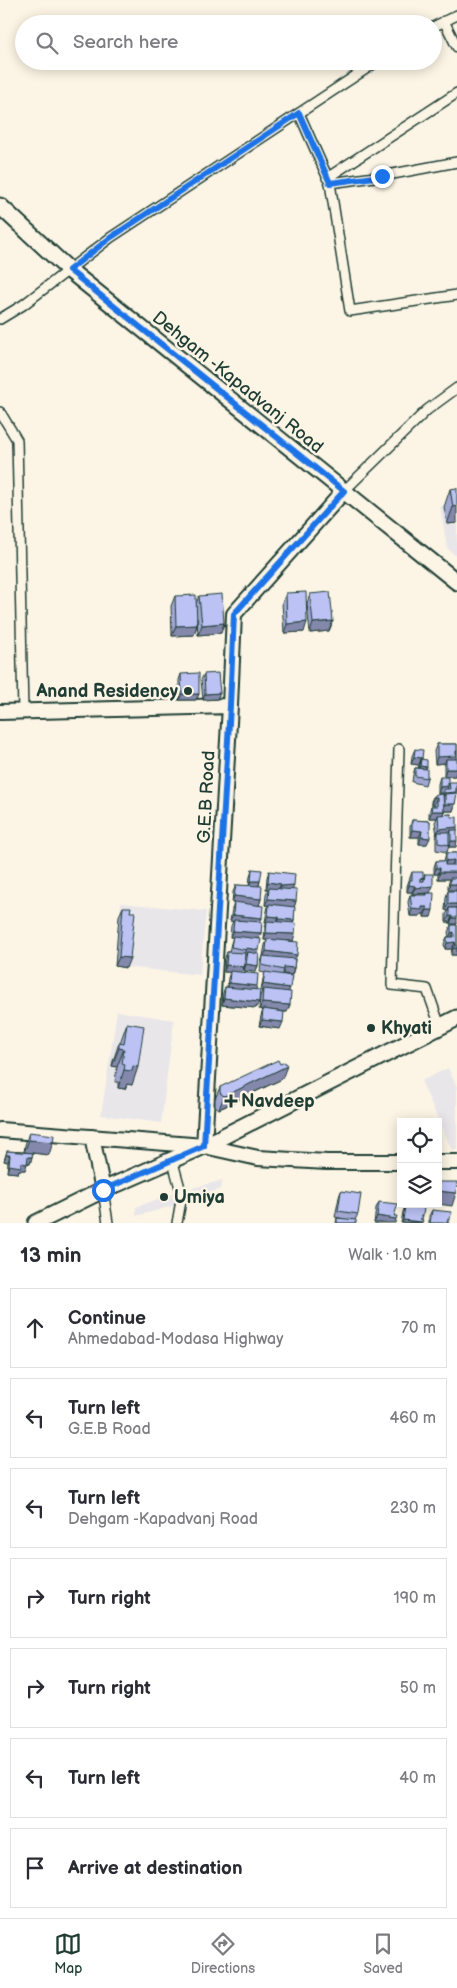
<!DOCTYPE html>
<html lang="en">
<head>
<meta charset="utf-8">
<style>
	:root { --surface:#fff; --page:#f7f7f7; --text:#2b2b33; --muted:#7c7c81; --line:#e1e1e2; --accent:#1f3d34 }
	body { margin:0; font-family:"Balsamiq Sans",sans-serif; background:var(--page); color:var(--text) }
	.controls { position:absolute; right:15px; bottom:15px; display:grid; overflow:hidden; border-radius:0px; box-shadow:0 2px 12px #0003 }
	.controls button { width:45px; height:45px; display:grid; place-items:center; padding:0; border:0; border-bottom:1px solid var(--line); background:var(--surface); color:var(--text); font:25px sans-serif }
	.stop { position:absolute; width:15px; height:15px; margin:-11px; border:4px solid #1a73e8; border-radius:50%; background:#fff }
	.stop.end { background:#1a73e8; border-color:#fff; box-shadow:0 1px 5px #0008 }
	.list { margin:0; padding:0; list-style:none }
	h2 { display:flex; justify-content:space-between; align-items:center; height:65px; margin:0; padding:0 20px; font-size:21px }
	h2 small { font-size:16px; font-weight:400; color:var(--muted) }
	.list li { display:grid; grid-template-columns:32px 1fr auto; gap:15px; align-items:center; box-sizing:border-box; height:80px; margin:0 10px 10px; padding:0 10px; border:1px solid var(--line); border-radius:0px }
	.list b { display:block; font-size:19px; white-space:nowrap }
	.list p { margin:0; font-size:16px; white-space:nowrap; color:var(--muted) }
	.list em { font-size:16px; font-style:normal; color:var(--muted) }
	.icon { flex:none; width:28px; height:28px; fill:none; stroke:currentColor; stroke-width:2; stroke-linecap:round; stroke-linejoin:round }
	.map { position:relative; flex:none; width:457px; height:1223px; overflow:hidden }
	.search { position:absolute; background:var(--surface); box-shadow:0 2px 12px #0003; left:15px; right:15px; top:15px; height:55px; display:flex; align-items:center; gap:12px; box-sizing:border-box; padding:0 18px; border-radius:28px; color:var(--muted); font-size:19px }
	.sheet { height:695px; background:var(--surface) }
	nav { display:flex; justify-content:space-around; align-items:center; box-sizing:border-box; height:70px; border-top:1px solid var(--line); background:var(--surface); font-size:14px; color:var(--muted) }
	nav a { display:grid; justify-items:center; gap:2px }
	nav .on { color:var(--accent) }
	.map>svg:first-child { display:block }
	.built { fill:#e9e6ea }
	.lines { fill:none; stroke-linecap:round; stroke-linejoin:round }
	.street-casing { stroke:#1f3d34; stroke-width:12 }
	.secondary-casing { stroke:#1f3d34; stroke-width:18 }
	.primary-casing { stroke:#1f3d34; stroke-width:19 }
	.street { stroke:#fcf5e5; stroke-width:9 }
	.secondary { stroke:#fcf5e5; stroke-width:14 }
	.primary { stroke:#fcf5e5; stroke-width:15 }
	.wall { fill:#a2a7d2; stroke:#1f3d34 }
	.shaded-wall { fill:#8488ab; stroke:#1f3d34 }
	.building { fill:#bcc2f4; stroke:#1f3d34 }
	.route { stroke:#1a73e8; stroke-width:6 }
	.poi-dot { fill:#1f3d34; stroke:#fcf5e5; stroke-width:2 }
	.labels { text-anchor:middle; stroke-width:5; stroke-linejoin:round; paint-order:stroke }
	.street-label { font-size:18px; fill:#1f3d34; stroke:#fcf5e5 }
	.poi-label { font-size:18px; font-weight:bold; fill:#1f3d34; stroke:#fcf5e5; text-anchor:start }
</style>
</head>
<body>
<div class="map">
<svg width="457" height="1223" viewBox="0 0 457 1223">
	<rect width="100%" height="100%" fill="#fcf5e5"/>
	<filter id="ink" filterUnits="userSpaceOnUse"><feTurbulence type="fractalNoise" baseFrequency=".02" numOctaves="2"/><feDisplacementMap in="SourceGraphic" scale="10" xChannelSelector="R" yChannelSelector="G"/><feConvolveMatrix kernelMatrix="1 2 1 2 8 2 1 2 1" color-interpolation-filters="sRGB"/></filter>
	<g filter="url(#ink)">
		<!-- built -->
		<path class="built" d="M457,503V557L447,548L440,506Z
			M121,903L206,911L200,975L115,966Z
			M117,1011L174,1020L161,1123L101,1115Z
			M448,1068L457,1087V1150H452L421,1081Z
			M223,1180L221,1189L188,1200V1189Z
			M178,1192L177,1205L136,1216V1207Z"/>
		<g class="lines">
			<!-- street casing -->
			<g class="street-casing">
				<path id="street" d="M444,21L457,47
					M433,27L457,15
					M299,113L330,183
					M457,162L382,176L330,183L350,311L457,295
					M327,178L457,93
					M0,319L23,305L110,238L378,61
					M0,412L17,440L23,711
					M344,491L427,410L457,388
					M399,749L392,985L427,989L440,1026
					M172,1159L182,1195L177,1223
					M103,1190L108,1223"/>
			</g>
			<!-- secondary casing -->
			<g class="secondary-casing">
				<path id="secondary" d="M0,712L230,706
					M0,1130L204,1146L258,1158L327,1162H401
					M92,1137L103,1190
					M204,1146L230,706L234,614L344,491
					M438,1162H457"/>
			</g>
			<!-- primary casing -->
			<g class="primary-casing">
				<path id="primary" d="M0,206L69,270L457,582
					M36,1223L103,1190L204,1146L457,1018"/>
			</g>
			<!-- street -->
			<use href="#street" class="street"/>
			<!-- secondary -->
			<use href="#secondary" class="secondary"/>
			<!-- primary -->
			<use href="#primary" class="primary"/>
		</g>
		<!-- wall -->
		<path class="wall" d="M450,489L457,523L447,524L444,507Z
			M286,593L304,632L284,633L282,603Z
			M310,594L333,621L329,631L310,633L307,604Z
			M175,596L196,604L199,596L224,623L221,633L198,635L197,618V625L194,635L172,636L171,606Z
			M181,674L199,694L196,700H179V680Z
			M204,674L220,693L217,699L203,700L201,680Z
			M437,744H457V758H456L455,759V776H444V765L445,763L435,764L434,751Z
			M415,749L422,758V760L426,769L427,778L425,785L412,782L413,775L415,768H418L419,765L411,764L412,756Z
			M440,777L448,785L449,782L457,789L456,793L455,804L453,811H444L443,815L451,814L456,847H449V846L447,852L436,850V838L437,835L435,822L437,818H429V813L431,806H434V804H431V801L434,795L442,794L443,793H438V784Z
			M412,820L430,821L427,844H419V837H410V827Z
			M446,853H457V890H448V885L450,879H438V874H434V867L436,861H444Z
			M252,869L260,881L259,886L261,899L259,905L262,918L260,922L261,933L259,938L258,966L255,972L244,971L245,959L247,955H245L242,973L256,990V1008L222,1005L223,993L225,987H227L228,978L230,972H224L225,958L227,952H229L231,943L233,937H230L231,926L233,921H230L232,909L234,903H232L233,892L236,885L249,886L250,876Z
			M269,871L292,890L296,901L294,907V920L293,923V941H284L295,959L294,968L292,975L283,974L282,975L289,991L287,1012L272,1011L280,1029L259,1026L261,1016L263,1010L259,1009L260,996L262,991H261L263,979L265,973L260,972L261,962L263,956L265,945L267,940H264L265,927L267,922H265L267,911L268,906L265,905L266,894L268,889H266L267,877Z
			M412,872L422,881L425,874L430,893L412,894V892H407V886Z
			M448,891L457,924H450V922H446V914L448,911L445,910L446,897Z
			M427,893L431,917H424V914H421L420,916H410L408,902L410,895H426Z
			M123,907L130,912L126,968L115,966L119,916Z
			M451,925H457V955H451L452,949H445L444,944L447,937H449L448,932Z
			M127,1023L132,1085L127,1084L125,1089L118,1088V1082H115L117,1067L112,1066L113,1061L119,1043H120Z
			M282,1079L224,1107L219,1109L215,1106V1099L220,1087Z
			M29,1132L49,1155L33,1153L30,1164L27,1163L25,1170H19L18,1173L7,1172L8,1162L4,1161L7,1151L24,1152L25,1145Z
			M341,1191L358,1214L355,1220L356,1223H336L337,1218L349,1220L335,1217L339,1197Z
			M379,1202L394,1216L377,1223H374L376,1208Z
			M405,1206L423,1215L422,1219V1223H401L403,1212Z
			M432,1210L450,1219L449,1223H429V1216Z"/>
		<!-- shaded-wall -->
		<path class="shaded-wall" d="M457,506V523L447,524L453,507Z
			M333,621L329,631L310,633L313,623Z
			M307,622L304,632L284,633L287,624Z
			M224,623L221,633L198,635L202,625Z
			M197,625L194,635L172,636L176,626Z
			M220,693L217,699L203,700L205,694Z
			M182,694H199L196,700H179Z
			M457,751V758H456L454,763L446,759L445,763L435,764L437,757Z
			M414,757L422,758L420,764L421,759L419,765L411,764Z
			M420,766L427,767L424,774L417,773Z
			M446,769H457L455,776H444Z
			M448,786L446,793L457,786V789L454,799L445,794L442,799L444,793V789L443,793H438L440,787Z
			M434,797H437L434,804H431Z
			M445,804H455L453,811H443Z
			M432,811H444L442,818L438,815L437,818H429Z
			M457,827V832L451,830L450,834L438,835V832L436,835L439,829Z
			M412,830L422,831L419,837H410Z
			M421,837L430,838L427,844H419Z
			M451,841H457L456,847H449Z
			M454,860L451,867H444L446,861Z
			M436,868H440L438,874H434Z
			M440,872H457V879H438Z
			M251,881H260L258,888L249,887Z
			M268,882L281,884L278,890L266,889Z
			M450,884H457V890H448Z
			M294,885L292,892H278L281,886Z
			M409,885L415,886L412,892H407Z
			M433,886L430,893L412,894L415,888Z
			M234,896L261,899L259,906L232,903Z
			M268,899L296,901L294,908L265,905Z
			M448,904H457V908H449L448,911L445,910Z
			M422,907H427L424,914H421L420,916H410L412,909Z
			M427,910H433L431,917H424Z
			M233,915L262,918L259,924L230,921Z
			M268,916L279,917L277,923L265,922Z
			M449,916H452L450,922H446Z
			M452,918H457V924H450Z
			M279,919L294,920L292,926H277Z
			M233,931L261,933L258,940L230,937Z
			M454,932L451,939H449L451,933Z
			M266,933L295,934L293,941L264,940Z
			M455,942L453,948H457V955H451L453,948V946L452,949H445L447,943Z
			M246,948L259,950L257,957L248,952L247,955H244Z
			M266,951L297,955L294,962L263,958Z
			M119,957L130,958L126,968L115,966Z
			M246,964L258,966L255,972L244,971Z
			M226,965L244,967L242,973L224,972Z
			M284,967L294,968L292,975L283,974Z
			M229,983L257,986L255,992L227,989Z
			M263,984L290,988L287,995L261,991Z
			M224,998L259,1002L256,1008L222,1005Z
			M262,1003L290,1005L287,1012L259,1009Z
			M262,1020L283,1022L280,1029L259,1026Z
			M119,1048L124,1049L117,1067L112,1066Z
			M133,1066L138,1067L132,1085L127,1084L125,1089L118,1088L124,1070Z
			M287,1066L282,1079L219,1109L224,1096Z
			M29,1140L53,1142L49,1155L24,1152Z
			M6,1155H10L8,1162L4,1161Z
			M28,1157H32L30,1164L26,1163Z
			M21,1163L27,1164L25,1170H19L18,1173L7,1172L9,1165Z
			M438,1191L456,1193L452,1206L438,1204Z
			M377,1216L396,1219L395,1223H374Z
			M403,1220L422,1222L402,1223Z"/>
		<!-- building -->
		<path class="building" d="M457,488V506L453,507L450,489Z
			M306,592L307,622L287,624L286,593Z
			M330,592L333,621L313,623L310,594Z
			M222,594L224,623L202,625L199,596Z
			M196,595L197,625L176,626L175,596Z
			M199,673V694H182L181,674Z
			M218,673L220,693L205,694L204,674Z
			M437,744H457V751H456V756L437,757Z
			M415,749L423,750L422,758L414,757Z
			M421,759L427,760V767L420,766Z
			M446,759H457V769H446Z
			M415,768L427,769V778L415,776Z
			M440,777H448V786L440,787Z
			M449,782H457V786H456V792L444,793V789H450Z
			M457,793L455,804H445V794Z
			M443,794L444,811H432L431,806H437V797H434V795Z
			M451,814V817H457V827L439,829L438,815Z
			M412,820L430,821V838L421,837L422,831L412,830Z
			M451,830H457V841H451Z
			M438,832H449V845L438,843Z
			M446,853H457V872H440V868H436V861H445V865H454V860L446,861Z
			M252,869L262,870L260,881H251Z
			M269,871L295,874L294,885L281,886V884L268,882Z
			M412,872H423V879L420,878V881H424L425,874H433V886L415,888V886L409,885L410,880H412Z
			M450,878H457V884H450Z
			M236,885L262,886L261,899L234,896Z
			M269,888L297,890L296,901L268,899Z
			M448,891H457V904H448Z
			M427,893H434L433,910H427V907H422V910L412,909L410,895H427Z
			M234,902L263,906L262,918L233,915Z
			M269,904L295,907L294,920L279,919V917L268,916Z
			M123,907H131L130,912H135L130,958L119,957Z
			M449,908H457V918H452V916H449Z
			M234,920L262,922L261,933L233,931Z
			M267,921L296,923L295,934L266,933Z
			M451,925H457V948H453V946H456L455,942L447,943V937H454V932L451,933Z
			M233,936L261,939L259,950L246,948V950L231,947Z
			M267,939L298,942L297,955L266,951Z
			M227,952L245,953L244,967L226,965Z
			M248,952L259,954L258,966L246,964Z
			M263,956L295,959L294,968L284,967V970L262,965Z
			M230,971L258,974L257,986L229,983Z
			M265,972L292,976L290,988L263,984Z
			M225,987L260,990L259,1002L224,998Z
			M263,989L291,992L290,1005L262,1003Z
			M263,1009L284,1012L283,1022L262,1020Z
			M127,1023L144,1026L138,1067L133,1066L132,1071L124,1070L125,1065L122,1064L124,1049L119,1048V1043L124,1044Z
			M278,1060L280,1064L285,1062L287,1066L229,1094L224,1096L220,1093V1087Z
			M29,1132L54,1135L53,1142L29,1140Z
			M7,1151L33,1153L32,1157H28L27,1164L21,1163V1167L9,1165L10,1155H6Z
			M438,1182H457L456,1193L438,1191Z
			M341,1191L361,1194L358,1214L338,1211Z
			M379,1202L398,1204L394,1216H397L396,1219L377,1216Z
			M405,1206L424,1208L423,1215H421L420,1219L423,1220L422,1222L403,1220Z
			M432,1210L451,1212L450,1219H448L447,1222L448,1223H430Z
			M337,1218L356,1220V1223H337Z"/>
	</g>
	<g class="lines" filter="url(#ink)">
		<!-- route -->
		<path class="route" d="M103,1190L204,1146L230,706L234,614L344,491L69,270L110,238L299,113L330,183L382,176"/>
	</g>
	<!-- markers -->
	<g class="poi-dot">
		<circle cx="188" cy="691" r="5"/>
		<circle cx="371" cy="1028" r="5"/>
		<path d="M228.5 1093.5h5v5h5v5h-5v5h-5v-5h-5v-5h5z"/>
		<circle cx="164" cy="1197" r="5"/>
	</g>
	<g class="labels">
		<!-- street labels -->
		<g class="street-label">
			<text transform="translate(238 382) rotate(39)" y="6">Dehgam -Kapadvanj Road</text>
			<text transform="translate(206 797) rotate(-87)" y="6">G.E.B Road</text>
		</g>
		<!-- poi labels -->
		<g class="poi-label">
			<text x="178" y="697" text-anchor="end">Anand Residency</text>
			<text x="381" y="1034">Khyati</text>
			<text x="241" y="1107">Navdeep</text>
			<text x="174" y="1203">Umiya</text>
		</g>
	</g>
</svg>
<div class="controls">
<button><svg class="icon" aria-label="locate" viewBox="0 0 24 24"><circle cx="12" cy="12" r="6"/><path d="M12 2v4M12 18v4M2 12h4M18 12h4"/></svg></button>
<button><svg class="icon" aria-label="layers" viewBox="0 0 24 24"><path d="M12 4l9 5-9 5-9-5zM3 14l9 5 9-5"/></svg></button>
</div>
<div class="stop" style="left:103px;top:1190px"></div>
<div class="stop end" style="left:382px;top:176px"></div>
<div class="search"><svg class="icon" aria-label="search" viewBox="0 0 24 24"><circle cx="10" cy="10" r="6"/><path d="M15 15l6 6"/></svg>Search here</div>
</div>
<section class="sheet">
<h2>13 min<small>Walk · 1.0 km</small></h2>
<ul class="list">
<li><svg class="icon" aria-label="ahead" viewBox="0 0 24 24"><path d="M12 20V5M6 11l6-6 6 6"/></svg><div><b>Continue</b><p>Ahmedabad-Modasa Highway</p></div><em>70 m</em></li>
<li><svg class="icon" aria-label="left" viewBox="0 0 24 24"><path d="M17 20v-9H6M10 6l-5 5 5 5"/></svg><div><b>Turn left</b><p>G.E.B Road</p></div><em>460 m</em></li>
<li><svg class="icon" aria-label="left" viewBox="0 0 24 24"><path d="M17 20v-9H6M10 6l-5 5 5 5"/></svg><div><b>Turn left</b><p>Dehgam -Kapadvanj Road</p></div><em>230 m</em></li>
<li><svg class="icon" aria-label="right" viewBox="0 0 24 24"><path d="M7 20v-9h11M14 6l5 5-5 5"/></svg><div><b>Turn right</b></div><em>190 m</em></li>
<li><svg class="icon" aria-label="right" viewBox="0 0 24 24"><path d="M7 20v-9h11M14 6l5 5-5 5"/></svg><div><b>Turn right</b></div><em>50 m</em></li>
<li><svg class="icon" aria-label="left" viewBox="0 0 24 24"><path d="M17 20v-9H6M10 6l-5 5 5 5"/></svg><div><b>Turn left</b></div><em>40 m</em></li>
<li><svg class="icon" aria-label="arrive" viewBox="0 0 24 24"><path d="M6 21V4h12l-3 4 3 4H6"/></svg><div><b>Arrive at destination</b></div></li>
</ul>
</section>
<nav>
<a class="on"><svg class="icon" aria-label="map" viewBox="0 0 24 24"><path d="M3 6l6-2 6 2 6-2v14l-6 2-6-2-6 2zM9 4v14M15 6v14"/></svg>Map</a>
<a><svg class="icon" aria-label="directions" viewBox="0 0 24 24"><path d="M12 3l9 9-9 9-9-9zM9 14v-3h6M13 9l2 2-2 2"/></svg>Directions</a>
<a><svg class="icon" aria-label="saved" viewBox="0 0 24 24"><path d="M7 4h10v16l-5-4-5 4z"/></svg>Saved</a>
</nav>
</body>
</html>
